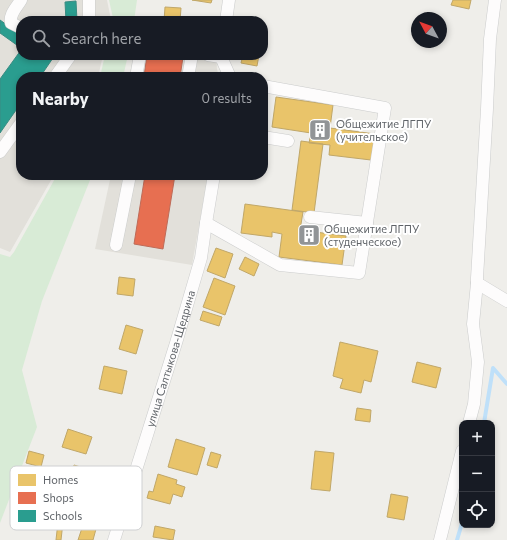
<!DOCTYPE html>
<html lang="en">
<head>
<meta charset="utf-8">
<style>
	:root { --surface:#171b24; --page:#20242c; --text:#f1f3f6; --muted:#9ea1a6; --line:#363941 }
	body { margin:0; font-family:Commissioner,sans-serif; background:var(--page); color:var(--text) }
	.controls { position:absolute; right:12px; bottom:12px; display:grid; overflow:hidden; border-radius:8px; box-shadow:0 2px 6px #0003 }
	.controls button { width:36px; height:36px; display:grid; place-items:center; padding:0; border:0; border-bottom:1px solid var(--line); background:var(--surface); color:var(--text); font:20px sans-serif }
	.compass { position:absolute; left:411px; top:12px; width:36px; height:36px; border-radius:50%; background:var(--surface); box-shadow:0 2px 6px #0003; rotate:311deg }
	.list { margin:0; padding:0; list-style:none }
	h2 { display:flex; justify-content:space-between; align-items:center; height:52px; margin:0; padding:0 16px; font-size:17px }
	h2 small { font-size:13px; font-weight:400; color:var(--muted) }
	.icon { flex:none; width:22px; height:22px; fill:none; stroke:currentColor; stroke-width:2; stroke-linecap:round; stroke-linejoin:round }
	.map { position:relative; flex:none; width:507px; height:540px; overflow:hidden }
	.search { position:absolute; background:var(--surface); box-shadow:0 2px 6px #0003; left:16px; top:16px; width:252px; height:44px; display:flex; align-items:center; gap:10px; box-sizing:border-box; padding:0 14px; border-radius:16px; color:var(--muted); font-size:15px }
	.panel { position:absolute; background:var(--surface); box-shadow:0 2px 6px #0003; left:16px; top:72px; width:252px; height:108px; border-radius:16px }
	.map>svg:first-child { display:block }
	.education { fill:#e2e0da }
	.green { fill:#d8ebd6 }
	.homes { fill:#e9c46a; stroke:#c0a769 }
	.shops { fill:#e76f51; stroke:#be6b58 }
	.schools { fill:#2a9d8f; stroke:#3a8c83 }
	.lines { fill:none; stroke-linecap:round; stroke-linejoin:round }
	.stream { stroke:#bfe0f9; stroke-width:4 }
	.minor-casing { stroke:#cbcccc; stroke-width:13 }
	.minor { stroke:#fdfcfc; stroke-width:12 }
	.labels { text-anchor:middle; stroke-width:4; stroke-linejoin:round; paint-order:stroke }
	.poi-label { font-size:11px; fill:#5f6368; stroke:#fff; text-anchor:start }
	.street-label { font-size:11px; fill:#5f6368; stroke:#fff }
	.key { fill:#fff; stroke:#cfd0d2; stroke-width:1 }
	.key-label { font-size:11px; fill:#5f6368 }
</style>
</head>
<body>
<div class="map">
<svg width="507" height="540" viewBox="0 0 507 540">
	<rect width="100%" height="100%" fill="#efeeea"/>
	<!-- education -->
	<path class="education" d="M0,0H107L111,20V21H21V55H103L98,77H21V175H54L10,252L0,248Z
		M136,55H216L217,69L219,77H131Z
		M111,175H208L192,265L95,249Z"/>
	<!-- green -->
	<path class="green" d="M109,0H137L134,21H113V18Z
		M105,55H128L123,77H100Z
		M57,175H92L42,301L22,370L37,427L0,523V254L10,257L14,252Z"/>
	<!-- homes -->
	<path class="homes" d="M192,0H212L211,3Z
		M453,0H471L469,9L451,5Z
		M165,7L181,8L180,21H164Z
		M243,55H259L257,66L241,63Z
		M276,97L333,105L330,128L375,134L371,160L329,155L330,145L309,143L311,133L272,127Z
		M301,141L323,144L314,213L292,210Z
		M245,204L303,212L300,230L346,236L342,265L279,257L282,234L272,232V237L241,233Z
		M216,248L233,254L225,278L207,271Z
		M245,257L259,264L254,276L239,269Z
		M119,277L135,279L133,296L117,294Z
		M214,278L235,286L225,315L203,307Z
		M203,311L222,317L219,326L200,320Z
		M126,325L143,330L136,354L119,349Z
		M340,342L378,351L371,382L364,380L361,393L340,388L343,379L333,376Z
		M417,362L441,368L436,388L412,382Z
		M104,366L127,371L122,394L99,389Z
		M357,408L371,410L370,422L355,420Z
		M68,429L92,437L86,454L62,447Z
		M176,439L205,448L197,475L168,467Z
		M29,451L44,455L41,467L26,463Z
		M315,451L334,453L330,491L311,489Z
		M211,452L221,455L217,468L207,465Z
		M74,465L97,472L89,499L65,492Z
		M158,474L177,480L176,484L185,487L182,497L173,494L170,504L147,498L149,491L153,492Z
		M391,494L408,497L404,520L387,517Z
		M58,522H63L61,540H56Z
		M83,525L96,529L93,540H78Z
		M155,526L175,530L173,540L153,537Z"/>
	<!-- shops -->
	<path class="shops" d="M147,55H171L183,57L180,77H144Z
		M145,175H175L163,249L134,244Z"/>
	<!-- schools -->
	<path class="schools" d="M76,1L77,21H66L65,2Z
		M0,20L21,35V48L0,33Z
		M21,50V55H55L40,77H21V103L0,133V79Z"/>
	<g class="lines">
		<!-- stream -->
		<path class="stream" d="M484,423L493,368L507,384
			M457,540L462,523"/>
		<!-- minor casing -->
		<g class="minor-casing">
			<g id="minor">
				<path d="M88,21L89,18V0"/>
				<path d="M226,21L229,0"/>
				<path d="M21,28L11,23C9,14 17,7 21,0"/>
				<path d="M208,55L221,57"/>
				<path d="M221,55V57L230,77"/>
				<path d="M55,77L70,56L69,55"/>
				<path d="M136,77L140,55"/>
				<path d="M188,77L192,55"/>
				<path d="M263,137L288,141"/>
				<path d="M0,152L21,123"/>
				<path d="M310,217L367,223"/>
				<path d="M206,223L280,265L359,273L385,108L263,86"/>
				<path d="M116,245L130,175"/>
				<path d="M477,283L507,301"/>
				<path d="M469,423L474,404L478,362L473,324L477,283V278L487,109L490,39L495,0"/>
				<path id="s1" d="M114,540L176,343L201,258L206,223L214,175"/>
				<path d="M440,540L462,451"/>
			</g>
		</g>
		<!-- minor -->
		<use href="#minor" class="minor"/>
	</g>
	<!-- icons -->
	<defs>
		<g id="building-square" transform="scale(1.15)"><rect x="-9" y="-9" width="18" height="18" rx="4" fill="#919496" stroke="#fff"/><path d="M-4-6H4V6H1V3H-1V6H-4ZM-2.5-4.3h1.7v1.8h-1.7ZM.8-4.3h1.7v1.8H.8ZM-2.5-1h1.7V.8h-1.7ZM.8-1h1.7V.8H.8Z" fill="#fff"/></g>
	</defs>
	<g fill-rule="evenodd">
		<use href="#building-square" x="320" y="130"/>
		<use href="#building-square" x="309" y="235"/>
	</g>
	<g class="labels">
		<!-- poi labels -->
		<g class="poi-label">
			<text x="336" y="128">Общежитие ЛГПУ<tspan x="336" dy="13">(учительское)</tspan></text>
			<text x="324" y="233">Общежитие ЛГПУ<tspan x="324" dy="13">(студенческое)</tspan></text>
		</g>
		<!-- street labels -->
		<g class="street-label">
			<text dy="4" stroke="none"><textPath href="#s1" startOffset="190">улица Салтыкова-Щедрина</textPath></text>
		</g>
	</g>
	<!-- legend -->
	<rect x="10" y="466" width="132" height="64" rx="6" class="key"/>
	<rect x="18" y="474" width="18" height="12" fill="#e9c46a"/>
	<rect x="18" y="492" width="18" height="12" fill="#e76f51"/>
	<rect x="18" y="510" width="18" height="12" fill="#2a9d8f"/>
	<g class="key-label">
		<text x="43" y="484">Homes</text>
		<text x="43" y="502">Shops</text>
		<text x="43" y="520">Schools</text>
	</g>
</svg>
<div class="controls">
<button>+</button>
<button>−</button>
<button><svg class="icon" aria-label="locate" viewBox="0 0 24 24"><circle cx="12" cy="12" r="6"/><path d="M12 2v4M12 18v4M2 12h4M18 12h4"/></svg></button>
</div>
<svg class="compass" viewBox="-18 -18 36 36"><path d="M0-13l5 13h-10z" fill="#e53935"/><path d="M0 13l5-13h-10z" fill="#9ea1a6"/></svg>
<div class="search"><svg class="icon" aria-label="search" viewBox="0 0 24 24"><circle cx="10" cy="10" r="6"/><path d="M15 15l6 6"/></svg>Search here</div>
<section class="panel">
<h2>Nearby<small>0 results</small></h2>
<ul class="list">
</ul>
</section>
</div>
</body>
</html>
